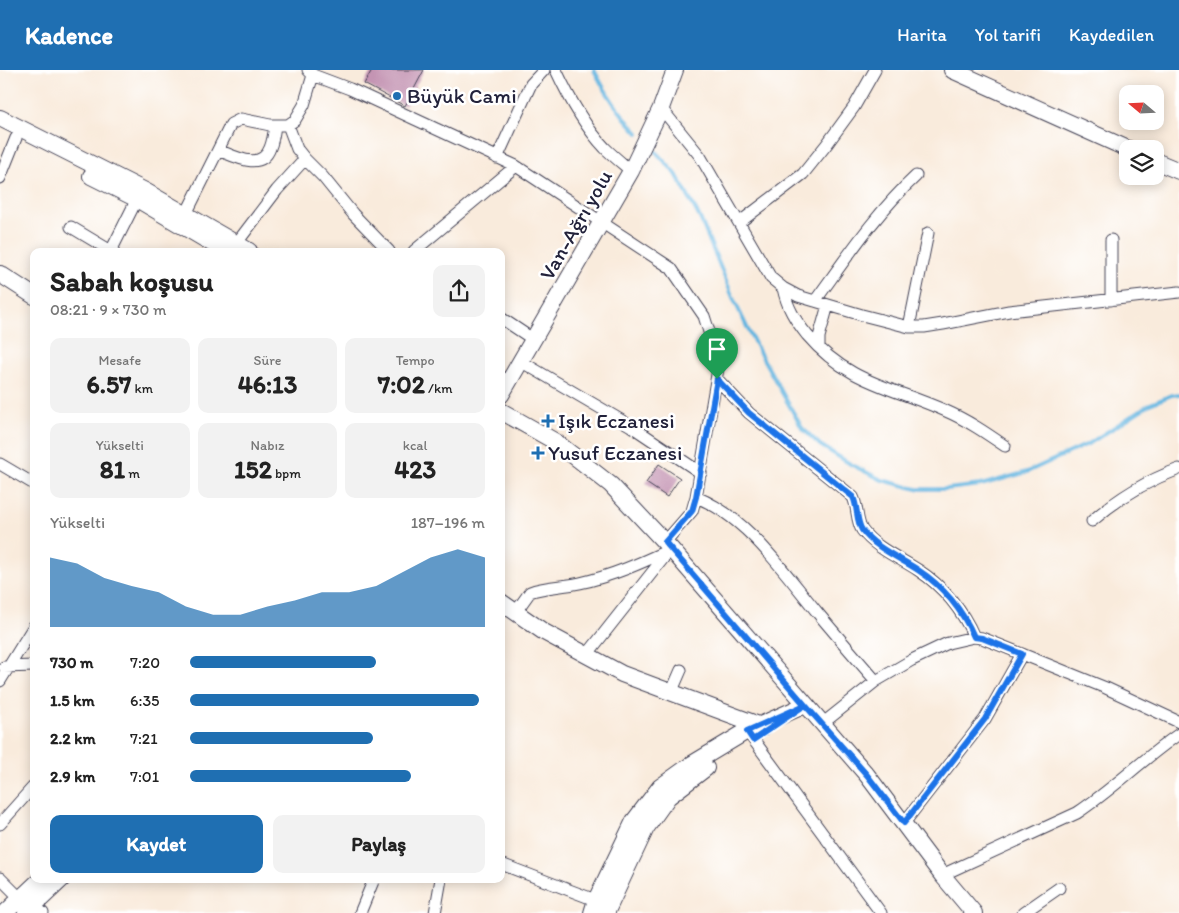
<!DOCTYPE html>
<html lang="tr">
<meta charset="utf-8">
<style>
body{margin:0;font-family:Itim,sans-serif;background:#f2f2f2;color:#222;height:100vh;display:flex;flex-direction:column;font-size:19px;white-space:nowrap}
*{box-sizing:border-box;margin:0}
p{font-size:16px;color:#767676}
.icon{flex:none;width:28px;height:28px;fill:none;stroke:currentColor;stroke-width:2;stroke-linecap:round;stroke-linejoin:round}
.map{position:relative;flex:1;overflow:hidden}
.details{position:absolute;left:30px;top:178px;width:475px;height:635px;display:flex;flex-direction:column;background:#fff;border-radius:10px;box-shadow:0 2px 12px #0003}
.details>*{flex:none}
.needle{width:32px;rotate:289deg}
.buttons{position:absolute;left:1119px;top:15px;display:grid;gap:10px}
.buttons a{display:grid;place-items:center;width:45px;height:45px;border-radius:10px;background:#fff;box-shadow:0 2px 12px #0003;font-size:25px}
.pin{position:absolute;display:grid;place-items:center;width:42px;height:42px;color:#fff;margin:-51px -21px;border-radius:50% 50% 50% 0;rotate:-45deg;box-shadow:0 0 5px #0007}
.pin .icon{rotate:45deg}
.round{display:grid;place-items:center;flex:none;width:52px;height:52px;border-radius:10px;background:#f2f2f2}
.head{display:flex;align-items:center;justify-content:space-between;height:85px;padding:0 20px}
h1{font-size:28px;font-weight:700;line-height:38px}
.figures{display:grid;grid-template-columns:repeat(3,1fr);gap:8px;height:85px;padding:5px 20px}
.figures div{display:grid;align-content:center;border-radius:10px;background:#f2f2f2;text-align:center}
.figures b{font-size:25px;font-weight:700}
.figures small{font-size:14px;font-weight:400}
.figures p{font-size:14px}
.chart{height:140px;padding:10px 20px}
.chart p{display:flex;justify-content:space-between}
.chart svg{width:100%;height:90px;margin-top:5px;fill:#1f6fb2;opacity:.7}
.primary-button{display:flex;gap:10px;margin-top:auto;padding:10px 20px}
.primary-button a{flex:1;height:58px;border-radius:10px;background:#1f6fb2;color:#fff;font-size:20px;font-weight:700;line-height:58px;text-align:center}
.primary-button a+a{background:#f2f2f2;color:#222}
ul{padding:0 20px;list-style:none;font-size:16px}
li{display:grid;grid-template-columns:80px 60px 1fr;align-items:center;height:38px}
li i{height:12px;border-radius:6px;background:#1f6fb2}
header{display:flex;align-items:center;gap:30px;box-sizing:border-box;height:70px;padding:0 25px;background:#1f6fb2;color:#fff}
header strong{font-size:24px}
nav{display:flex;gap:28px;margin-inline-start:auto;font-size:18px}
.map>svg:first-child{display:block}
</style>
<header>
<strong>Kadence</strong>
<nav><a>Harita</a><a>Yol tarifi</a><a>Kaydedilen</a></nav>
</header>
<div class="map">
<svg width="1179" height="843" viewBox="0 0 1179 843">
<rect width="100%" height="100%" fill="#fff"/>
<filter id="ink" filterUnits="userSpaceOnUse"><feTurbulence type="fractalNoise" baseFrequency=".02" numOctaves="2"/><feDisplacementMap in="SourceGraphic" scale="10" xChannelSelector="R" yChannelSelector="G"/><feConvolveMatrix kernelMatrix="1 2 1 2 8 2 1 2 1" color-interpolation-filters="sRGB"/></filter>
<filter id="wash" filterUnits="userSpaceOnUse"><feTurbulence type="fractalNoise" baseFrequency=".0096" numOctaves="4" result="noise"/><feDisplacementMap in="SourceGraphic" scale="20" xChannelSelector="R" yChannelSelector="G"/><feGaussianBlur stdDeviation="1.12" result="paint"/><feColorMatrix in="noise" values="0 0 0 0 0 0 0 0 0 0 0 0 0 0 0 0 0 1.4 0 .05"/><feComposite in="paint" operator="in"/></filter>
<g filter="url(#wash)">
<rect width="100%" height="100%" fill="#f9ebdc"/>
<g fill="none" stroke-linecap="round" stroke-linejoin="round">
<path stroke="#66b6e0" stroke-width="4" d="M 594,0 C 606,24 619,43 638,63
M 655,81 L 676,104 L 700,148 L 734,230 L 757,278 L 802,358 L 820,375 L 852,395 L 882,410 L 917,419 L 947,419 L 981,415 L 1027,402 L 1090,373 L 1150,334 L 1172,325 L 1179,324"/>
</g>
<g id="blocks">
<path fill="#c494b3" d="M 372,0 L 424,0 L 405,36 L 364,14 Z
M 659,394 L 680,408 L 667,427 L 646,413 Z"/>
</g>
</g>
<g filter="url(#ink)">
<use href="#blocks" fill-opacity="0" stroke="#424053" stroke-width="1"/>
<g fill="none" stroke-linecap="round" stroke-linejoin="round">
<defs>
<path id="street" d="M 308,0 L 313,5 L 350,19 L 516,96 L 671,198 L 704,246 L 719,293 L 696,427 L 692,441 L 665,472
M 556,0 C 569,28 584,56 605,78 C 613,86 623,94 631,101
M 661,38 L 700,86 L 771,208 L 783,218 L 798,226 L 862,245 L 909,257 L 924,257 L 943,254 L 1009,241 L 1179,222
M 288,55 L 297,79 L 305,89 L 323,107 L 353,144 L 389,181
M 218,80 C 234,86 261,102 270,78 C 273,71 274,63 275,55
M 497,88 L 531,14 L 544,0
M 0,108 L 16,68
M 186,144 L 231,54 L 241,49 L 270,55 L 288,55 L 295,50 L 304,35 L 313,5
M 740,152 L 803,104 L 827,74 L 854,37 L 875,0
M 71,157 L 111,181
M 236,174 L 277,120 L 305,89
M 111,181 L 137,129
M 414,181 L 516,96
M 783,218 C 787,237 795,250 807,265 C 848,313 892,317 946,341 C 967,350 986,363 1005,376
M 1111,230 L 1111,170
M 815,231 C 847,187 876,143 916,106
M 501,248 L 534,270
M 909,257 L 928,163
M 819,277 L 819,267 L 828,235
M 522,292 L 631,356 L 701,403
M 717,309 L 749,343 L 853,427 C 858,437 856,450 862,460 C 875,478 900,488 918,500 C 943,516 963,541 974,567
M 0,394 L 34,414
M 696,427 C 747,447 783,501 817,542 C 836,565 856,588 876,611
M 1092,451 C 1118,428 1146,411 1179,399
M 515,543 L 530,522 C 545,516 563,517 580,513 C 612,506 641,493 671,479
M 586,586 L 669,481
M 4,597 L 34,596
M 0,611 L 34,556
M 671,623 L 681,600
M 822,654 L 876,611 L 912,590 L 948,573 L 974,567 L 982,568 L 1022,584 L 1106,618 L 1179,652
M 747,661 L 881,843
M 904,753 L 985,649 L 1022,584
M 0,754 L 34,716
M 501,794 L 603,833
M 942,805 L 1077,743 C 1113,719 1144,688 1179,664
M 0,808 L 20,828 L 34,835 L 43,843
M 360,843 L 374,809
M 435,843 L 441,809
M 1023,843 L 1059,818"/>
<path id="secondary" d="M 952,0 L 1128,79
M 0,48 L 145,121 L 249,181
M 1155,91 L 1179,101
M 91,106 L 137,129 L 225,181
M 0,204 L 34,226
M 501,325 L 631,101 L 661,38 L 675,0
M 501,341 L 556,372 L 611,415 L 671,479 L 867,705 L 942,805 L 974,843
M 501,532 L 544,562 L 622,604 L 764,657
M 5,843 L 41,809
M 26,843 L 62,809
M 592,843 L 596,830 L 634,751 L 660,717 L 692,694 L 747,661 L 805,635
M 606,843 L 646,758 L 668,727 L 706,698"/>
</defs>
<use href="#street" stroke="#424053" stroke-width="13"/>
<use href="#secondary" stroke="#424053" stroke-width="18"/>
<use href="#street" stroke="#fff" stroke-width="11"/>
<use href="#secondary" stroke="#fff" stroke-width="16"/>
</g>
</g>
<g fill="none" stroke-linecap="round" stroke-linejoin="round" filter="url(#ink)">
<defs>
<path id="route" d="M 717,309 L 696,427 L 692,441 L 665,472 L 805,635 L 747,661 L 753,670 L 805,635 L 867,705 L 904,753 L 985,649 L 1022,584 L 982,568 L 974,567 C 963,541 943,516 918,500 C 900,488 875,478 862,460 C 856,451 858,437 853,427 L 749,343 L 717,309"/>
</defs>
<use href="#route" stroke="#fff" stroke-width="10"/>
<use href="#route" stroke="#1a73e8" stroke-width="6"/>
</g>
<g fill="#1f6fb2" stroke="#fff" stroke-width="2">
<circle cx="397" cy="26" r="5"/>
<path d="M545.5 343.5h5v5h5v5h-5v5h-5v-5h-5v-5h5z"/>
<path d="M535.5 375.5h5v5h5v5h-5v5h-5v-5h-5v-5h5z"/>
</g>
<g text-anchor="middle" stroke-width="5" stroke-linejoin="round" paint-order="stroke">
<g font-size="21" fill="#22223b" stroke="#fff" text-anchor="start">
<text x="407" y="33">Büyük Cami</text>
<text x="558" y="358">Işık Eczanesi</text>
<text x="548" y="390">Yusuf Eczanesi</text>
</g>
<g font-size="21" fill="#22223b" stroke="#fff">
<text transform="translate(576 155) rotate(-60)" y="7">Van-Ağrı yolu</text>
</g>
</g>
</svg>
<div class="buttons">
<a><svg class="needle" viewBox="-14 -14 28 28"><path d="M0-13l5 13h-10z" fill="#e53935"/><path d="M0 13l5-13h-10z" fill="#767676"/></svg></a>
<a><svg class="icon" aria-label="layers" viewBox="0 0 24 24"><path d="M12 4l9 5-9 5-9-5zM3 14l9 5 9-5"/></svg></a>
</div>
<div class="pin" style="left:717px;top:309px;background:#1e9e55"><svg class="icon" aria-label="arrive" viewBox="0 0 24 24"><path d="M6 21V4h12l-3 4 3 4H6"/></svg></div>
<section class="details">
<div class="head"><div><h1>Sabah koşusu</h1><p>08:21 · 9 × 730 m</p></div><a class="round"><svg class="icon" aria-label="share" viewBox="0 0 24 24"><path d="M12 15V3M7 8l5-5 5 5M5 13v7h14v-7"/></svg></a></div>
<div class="figures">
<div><p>Mesafe</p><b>6.57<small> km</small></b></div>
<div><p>Süre</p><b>46:13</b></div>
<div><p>Tempo</p><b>7:02<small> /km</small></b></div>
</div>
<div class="figures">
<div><p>Yükselti</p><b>81<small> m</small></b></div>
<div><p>Nabız</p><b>152<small> bpm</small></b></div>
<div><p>kcal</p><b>423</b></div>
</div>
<div class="chart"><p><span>Yükselti</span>187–196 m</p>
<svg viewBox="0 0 160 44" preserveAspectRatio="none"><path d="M0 44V10L10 13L20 20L30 24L40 27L50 34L60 38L70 38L80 34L90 31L100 27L110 27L120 24L130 17L140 10L150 6L160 10V44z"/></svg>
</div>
<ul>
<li><b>730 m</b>7:20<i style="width:63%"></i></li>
<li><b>1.5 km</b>6:35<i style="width:98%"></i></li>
<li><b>2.2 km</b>7:21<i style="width:62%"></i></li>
<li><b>2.9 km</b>7:01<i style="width:75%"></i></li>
</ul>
<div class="primary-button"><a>Kaydet</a><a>Paylaş</a></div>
</section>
</div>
